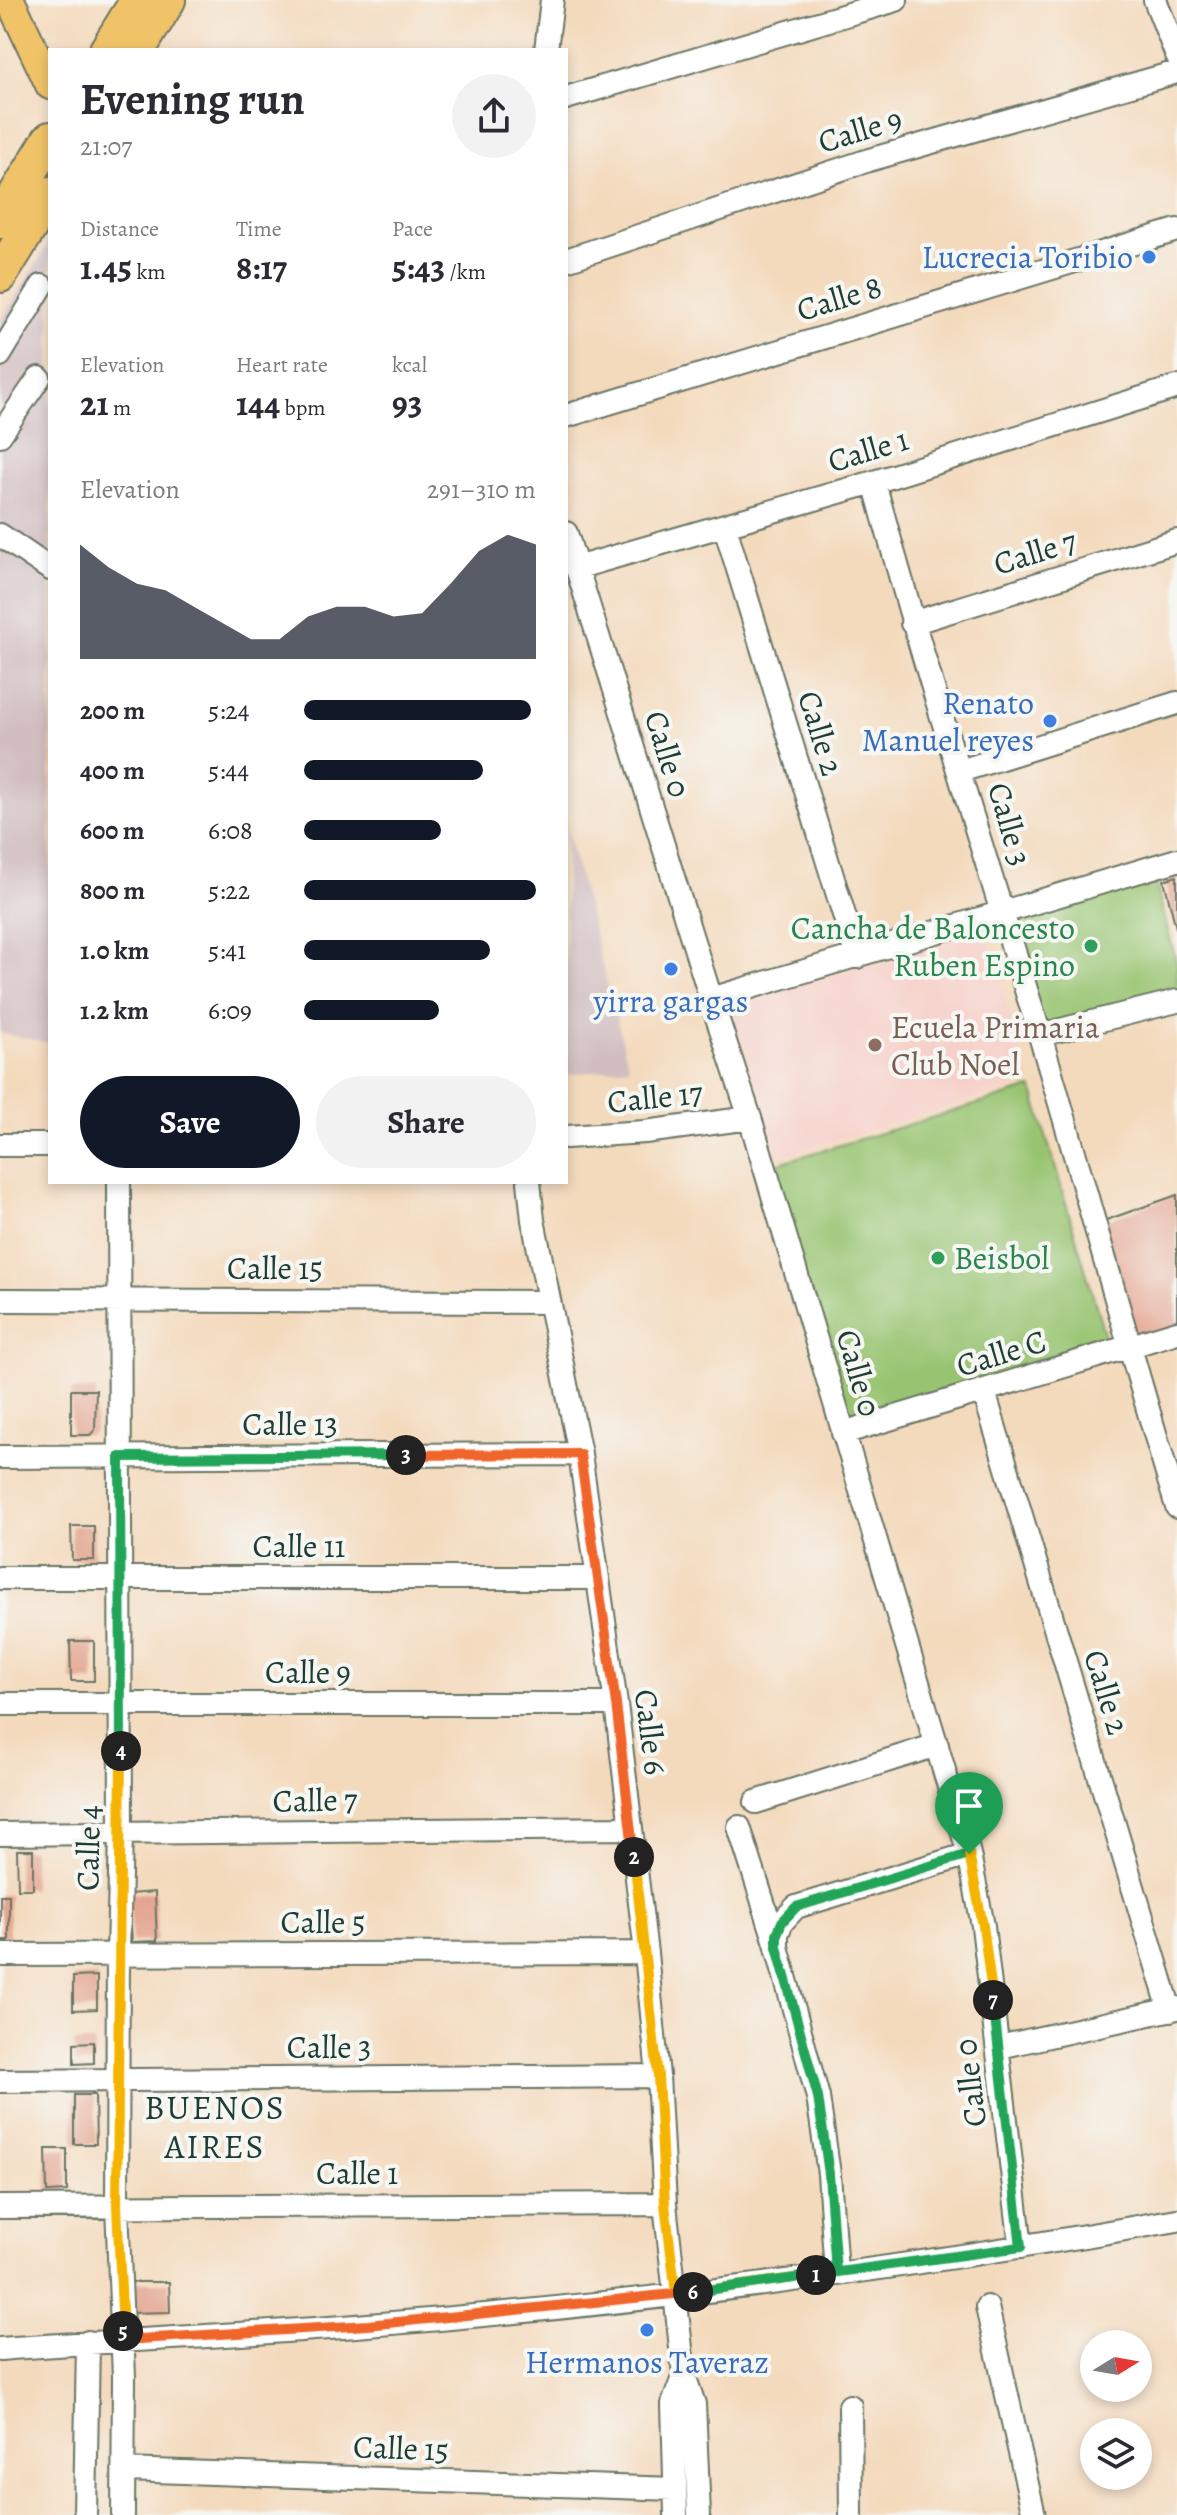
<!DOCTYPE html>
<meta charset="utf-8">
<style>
body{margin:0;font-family:Alegreya,serif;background:#f2f2f3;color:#2b2b33;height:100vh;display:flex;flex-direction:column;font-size:30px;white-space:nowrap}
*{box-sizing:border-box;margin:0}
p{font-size:26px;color:#7c7c81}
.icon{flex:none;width:44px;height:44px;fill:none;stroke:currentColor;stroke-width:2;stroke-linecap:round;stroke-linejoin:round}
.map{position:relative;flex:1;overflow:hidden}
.side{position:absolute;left:48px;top:48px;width:520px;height:1136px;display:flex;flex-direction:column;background:#fff;border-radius:0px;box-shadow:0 4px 12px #0003}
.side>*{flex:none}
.needle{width:52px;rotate:79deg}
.fabs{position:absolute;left:1080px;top:2330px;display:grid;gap:16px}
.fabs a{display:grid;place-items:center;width:72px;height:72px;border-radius:50%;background:#fff;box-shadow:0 4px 12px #0003;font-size:40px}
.pin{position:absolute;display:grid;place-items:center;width:68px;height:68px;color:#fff;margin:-82px -34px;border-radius:50% 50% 50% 0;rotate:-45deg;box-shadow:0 0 8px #0007}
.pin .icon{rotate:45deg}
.km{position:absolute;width:40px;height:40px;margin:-20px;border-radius:50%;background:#222;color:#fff;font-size:22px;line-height:40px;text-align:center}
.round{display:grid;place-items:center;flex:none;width:84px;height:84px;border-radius:42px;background:#f2f2f3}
.overview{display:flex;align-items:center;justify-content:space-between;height:136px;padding:0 32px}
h1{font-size:44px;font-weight:700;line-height:60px}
.metrics{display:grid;grid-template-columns:repeat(3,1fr);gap:12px;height:136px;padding:8px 32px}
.metrics div{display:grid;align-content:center}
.metrics b{font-size:34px;font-weight:700}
.metrics small{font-size:22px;font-weight:400}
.metrics p{font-size:22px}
.chart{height:224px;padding:16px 32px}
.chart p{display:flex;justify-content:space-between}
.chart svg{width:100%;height:144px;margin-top:8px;fill:#111827;opacity:.7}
.button{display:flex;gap:16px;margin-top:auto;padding:16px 32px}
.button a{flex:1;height:92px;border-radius:48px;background:#111827;color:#fff;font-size:32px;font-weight:700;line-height:92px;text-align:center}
.button a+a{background:#f2f2f3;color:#2b2b33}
ul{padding:0 32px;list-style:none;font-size:26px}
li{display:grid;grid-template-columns:128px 96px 1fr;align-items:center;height:60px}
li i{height:20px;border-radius:10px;background:#111827}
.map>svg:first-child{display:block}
</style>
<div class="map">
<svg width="1177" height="2515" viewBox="0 0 1177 2515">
<rect width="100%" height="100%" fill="#f6f6f2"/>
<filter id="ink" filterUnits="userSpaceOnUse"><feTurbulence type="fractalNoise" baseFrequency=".0125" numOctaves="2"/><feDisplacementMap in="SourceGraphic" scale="16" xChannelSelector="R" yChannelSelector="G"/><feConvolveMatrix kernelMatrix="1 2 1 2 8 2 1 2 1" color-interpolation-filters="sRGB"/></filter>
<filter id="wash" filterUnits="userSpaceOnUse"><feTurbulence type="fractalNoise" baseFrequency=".006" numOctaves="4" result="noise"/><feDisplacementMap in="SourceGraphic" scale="32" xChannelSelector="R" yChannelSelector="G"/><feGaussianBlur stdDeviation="1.8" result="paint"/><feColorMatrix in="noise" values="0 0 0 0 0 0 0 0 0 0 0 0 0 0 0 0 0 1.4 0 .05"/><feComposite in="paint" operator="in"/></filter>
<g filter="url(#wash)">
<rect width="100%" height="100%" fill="#f4dabd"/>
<path fill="#f7d0c9" d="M 986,931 L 1030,1083 L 767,1161 L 720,1006 Z"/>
<path fill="#d2bec1" d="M 50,242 L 50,1043 L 0,1033 L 0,321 Z
M 566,827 L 629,1067 L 566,1075 Z"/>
<path fill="#98c471" stroke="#5c8052" stroke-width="2" d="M 1155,881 L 1177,965 L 1177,998 L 1036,1034 L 1004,927 Z
M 1032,1088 L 1109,1350 L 847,1427 L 766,1167 Z"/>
<g id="blocks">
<path fill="#e4a48f" d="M 1177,876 L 1177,928 L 1176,928 L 1164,880 Z
M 1177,1195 L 1177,1326 L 1133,1341 L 1098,1223 Z
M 71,1390 L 96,1390 L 95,1430 L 90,1435 L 71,1435 Z
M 71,1526 L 94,1526 L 94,1560 L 72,1560 Z
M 70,1641 L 94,1641 L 94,1681 L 71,1681 Z
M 17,1850 L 33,1850 L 33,1889 L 18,1889 Z
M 155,1892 L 157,1941 L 132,1942 L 129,1894 Z
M 0,1895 L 9,1895 L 9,1940 L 0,1940 Z
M 97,1976 L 97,2009 L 73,2010 L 73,1977 Z
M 94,2042 L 94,2063 L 74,2064 L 74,2043 Z
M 74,2095 L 95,2095 L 96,2144 L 74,2144 Z
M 46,2149 L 67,2149 L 67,2191 L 47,2192 Z
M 128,2282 L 169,2282 L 170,2312 L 128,2313 Z"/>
</g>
</g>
<g filter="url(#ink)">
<use href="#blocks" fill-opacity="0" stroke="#6a7464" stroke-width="2"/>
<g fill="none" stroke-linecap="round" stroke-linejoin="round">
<defs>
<path id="minor" d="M 1155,0 L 1177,56
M 546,50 L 552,0
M 566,98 L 896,0
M 566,260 L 869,160 L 1177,72
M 0,355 L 42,286
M 566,416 L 1177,230
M 0,435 L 39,378
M 874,482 C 924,667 983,849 1039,1032 C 1086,1190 1129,1349 1177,1507
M 725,527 L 857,957
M 566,533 L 711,999 L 750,1118 L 969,1854 L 983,1926 L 1021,2247
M 0,535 L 50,569
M 576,568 L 874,482 L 1177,387
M 912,623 L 1177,541
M 960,771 L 1177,703
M 711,999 L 1177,860
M 1040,1035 L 1177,1001
M 566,1137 L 645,1132 L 750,1118
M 0,1145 L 50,1145
M 119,1182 L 121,1834 L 118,1954 L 117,2206 L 124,2377 L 123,2515
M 529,1182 L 533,1220 L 580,1454 L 616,1704 L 646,1953 L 658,2076 L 665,2204 L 684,2375 L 694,2404 L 699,2515
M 0,1300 L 549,1302
M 984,1392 L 1170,2010
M 843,1433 L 1177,1332
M 0,1457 L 580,1454
M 0,1578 L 598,1578
M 0,1704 L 616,1704
M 756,1802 L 937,1745
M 739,1827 L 777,1946
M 0,1834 L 631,1828
M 0,1955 L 646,1953
M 999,2047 L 1177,2008
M 0,2081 L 658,2076
M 0,2207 L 665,2204
M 836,2272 L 829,2174 L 818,2097 L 777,1947 L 777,1934 L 782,1922 L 796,1907 L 969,1854
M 987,2307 L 1034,2515
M 0,2349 C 123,2340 246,2335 368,2325 C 639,2304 910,2268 1177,2220
M 850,2406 L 851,2515
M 124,2470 L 675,2489
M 85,2515 L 88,2342
M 676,2515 L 673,2404 L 684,2375"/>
<path id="major" d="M 10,0 L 50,85"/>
<path id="highway" d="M 107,50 L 138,0
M 138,50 L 168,0
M 0,221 L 50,139
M 0,275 L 50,194"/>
</defs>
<use href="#minor" stroke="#6a7464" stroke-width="26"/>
<use href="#major" stroke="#6a7464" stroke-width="32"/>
<use href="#highway" stroke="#6a7464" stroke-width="38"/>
<use href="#minor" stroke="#fff" stroke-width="22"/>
<use href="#major" stroke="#f1c369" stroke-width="28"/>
<use href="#highway" stroke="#f1c369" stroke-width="34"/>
</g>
</g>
<g fill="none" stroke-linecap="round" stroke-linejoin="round" filter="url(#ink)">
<defs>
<path id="split-1" d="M 816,2275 L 836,2272 L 829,2174 L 818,2097 L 777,1947 L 777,1934 L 782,1922 L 796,1907 L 969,1854"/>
<path id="split-2" d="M 634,1857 L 658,2076 L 665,2204 L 676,2294 L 816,2275"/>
<path id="split-3" d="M 406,1455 L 580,1454 L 616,1704 L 634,1857"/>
<path id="split-4" d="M 121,1751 L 120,1457 L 406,1455"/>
<path id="split-5" d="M 121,1751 L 117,2206 L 123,2331"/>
<path id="split-6" d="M 123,2331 L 123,2340 L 368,2325 L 693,2292"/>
<path id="split-7" d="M 693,2292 L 1021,2247 L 993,2000"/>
<path id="split-8" d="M 969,1854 L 983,1926 L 993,2000"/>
</defs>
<use href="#split-1" stroke="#fff" stroke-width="16"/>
<use href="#split-2" stroke="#fff" stroke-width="16"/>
<use href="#split-3" stroke="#fff" stroke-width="16"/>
<use href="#split-4" stroke="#fff" stroke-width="16"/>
<use href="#split-5" stroke="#fff" stroke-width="16"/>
<use href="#split-6" stroke="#fff" stroke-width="16"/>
<use href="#split-7" stroke="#fff" stroke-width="16"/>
<use href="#split-8" stroke="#fff" stroke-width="16"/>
<use href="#split-1" stroke="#22a559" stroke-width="10"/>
<use href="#split-2" stroke="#f5b400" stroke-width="10"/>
<use href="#split-3" stroke="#f0652b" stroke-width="10"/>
<use href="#split-4" stroke="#22a559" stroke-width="10"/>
<use href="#split-5" stroke="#f5b400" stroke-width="10"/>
<use href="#split-6" stroke="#f0652b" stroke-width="10"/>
<use href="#split-7" stroke="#22a559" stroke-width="10"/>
<use href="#split-8" stroke="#f5b400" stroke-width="10"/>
</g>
<g fill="#3f7fe0" stroke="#f6f6f2" stroke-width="3">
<circle cx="1149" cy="257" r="8"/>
<circle cx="1050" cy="721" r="8"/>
<circle cx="671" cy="969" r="8"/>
<circle cx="647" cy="2330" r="8"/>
</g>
<g fill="#2e9e5b" stroke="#f6f6f2" stroke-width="3">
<circle cx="1091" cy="946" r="8"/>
<circle cx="938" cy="1258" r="8"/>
</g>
<circle fill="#8d6e63" stroke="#f6f6f2" stroke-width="3" cx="875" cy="1045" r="8"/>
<g text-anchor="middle" stroke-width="8" stroke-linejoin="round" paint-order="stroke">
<g font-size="32" fill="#1f3d34" stroke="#f6f6f2">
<text transform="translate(860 130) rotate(-17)" y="11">Calle 9</text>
<text transform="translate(839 298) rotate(-17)" y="11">Calle 8</text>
<text transform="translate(868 450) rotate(-17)" y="11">Calle 1</text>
<text transform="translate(1035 552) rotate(-17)" y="11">Calle 7</text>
<text transform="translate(821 733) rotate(73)" y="11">Calle 2</text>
<text transform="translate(668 754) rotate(73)" y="11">Calle 0</text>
<text transform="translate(1010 824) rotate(74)" y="11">Calle 3</text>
<text transform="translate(655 1097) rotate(-6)" y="11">Calle 17</text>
<text x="275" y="1279">Calle 15</text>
<text transform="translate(1001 1353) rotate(-17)" y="11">Calle C</text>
<text transform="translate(859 1373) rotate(74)" y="11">Calle 0</text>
<text x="290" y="1435">Calle 13</text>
<text x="299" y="1557">Calle 11</text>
<text x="308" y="1683">Calle 9</text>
<text transform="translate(1107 1692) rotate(73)" y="11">Calle 2</text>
<text transform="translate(651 1732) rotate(83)" y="11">Calle 6</text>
<text transform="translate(315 1800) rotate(-1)" y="11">Calle 7</text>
<text transform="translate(88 1848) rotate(-89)" y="11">Calle 4</text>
<text x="323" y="1933">Calle 5</text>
<text x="329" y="2058">Calle 3</text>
<text transform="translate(970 2083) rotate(-97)" y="11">Calle 0</text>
<text x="357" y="2184">Calle 1</text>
<text transform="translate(401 2448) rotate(2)" y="11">Calle 15</text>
</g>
<g font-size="32" fill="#366cbe" stroke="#f6f6f2" text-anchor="end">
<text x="1133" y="268">Lucrecia Toribio</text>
<text x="1034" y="714">Renato<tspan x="1034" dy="37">Manuel reyes</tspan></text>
<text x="671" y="1012" text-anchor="middle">yirra gargas</text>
<text x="647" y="2373" text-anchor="middle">Hermanos Taveraz</text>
</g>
<g font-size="32" fill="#27864d" stroke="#f6f6f2" text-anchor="end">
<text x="1075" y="939">Cancha de Baloncesto<tspan x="1075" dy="37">Ruben Espino</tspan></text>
<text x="954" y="1269" text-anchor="start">Beisbol</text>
</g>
<g font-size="32" fill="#785e54" stroke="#f6f6f2" text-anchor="start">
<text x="891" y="1038">Ecuela Primaria<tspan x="891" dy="37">Club Noel</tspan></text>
</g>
<g font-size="34" letter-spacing="2" fill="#1f3d34" stroke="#f6f6f2">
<text x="215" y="2119">BUENOS<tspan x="215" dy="39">AIRES</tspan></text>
</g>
</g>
</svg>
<div class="fabs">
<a><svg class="needle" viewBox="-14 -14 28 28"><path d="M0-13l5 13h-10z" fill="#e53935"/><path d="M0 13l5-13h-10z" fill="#7c7c81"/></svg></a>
<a><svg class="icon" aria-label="layers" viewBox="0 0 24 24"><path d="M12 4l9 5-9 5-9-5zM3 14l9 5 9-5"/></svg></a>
</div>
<div class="pin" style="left:969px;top:1854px;background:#1e9e55"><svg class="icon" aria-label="arrive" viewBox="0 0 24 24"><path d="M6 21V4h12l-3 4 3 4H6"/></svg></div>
<b class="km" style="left:816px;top:2275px">1</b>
<b class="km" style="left:634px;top:1857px">2</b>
<b class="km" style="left:406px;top:1455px">3</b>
<b class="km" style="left:121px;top:1751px">4</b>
<b class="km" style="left:123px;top:2331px">5</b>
<b class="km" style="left:693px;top:2292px">6</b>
<b class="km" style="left:993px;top:2000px">7</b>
<section class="side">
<div class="overview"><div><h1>Evening run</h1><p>21:07</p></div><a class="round"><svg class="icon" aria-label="share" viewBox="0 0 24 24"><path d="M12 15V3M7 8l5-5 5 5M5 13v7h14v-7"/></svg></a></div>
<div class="metrics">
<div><p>Distance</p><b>1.45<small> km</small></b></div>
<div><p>Time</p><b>8:17</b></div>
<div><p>Pace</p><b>5:43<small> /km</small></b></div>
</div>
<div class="metrics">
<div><p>Elevation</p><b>21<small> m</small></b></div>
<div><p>Heart rate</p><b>144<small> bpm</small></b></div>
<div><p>kcal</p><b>93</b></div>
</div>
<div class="chart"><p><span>Elevation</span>291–310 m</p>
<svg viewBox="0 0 160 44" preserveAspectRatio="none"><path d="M0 44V9L10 16L20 21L30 23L40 28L50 33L60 38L70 38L80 31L90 28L100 28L110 31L120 30L130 21L140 11L150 6L160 9V44z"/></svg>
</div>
<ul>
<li><b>200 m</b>5:24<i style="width:98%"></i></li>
<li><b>400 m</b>5:44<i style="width:77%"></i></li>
<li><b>600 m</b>6:08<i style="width:59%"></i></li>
<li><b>800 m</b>5:22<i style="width:100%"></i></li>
<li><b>1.0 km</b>5:41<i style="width:80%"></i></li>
<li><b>1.2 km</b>6:09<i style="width:58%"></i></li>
</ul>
<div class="button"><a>Save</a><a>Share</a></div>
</section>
</div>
